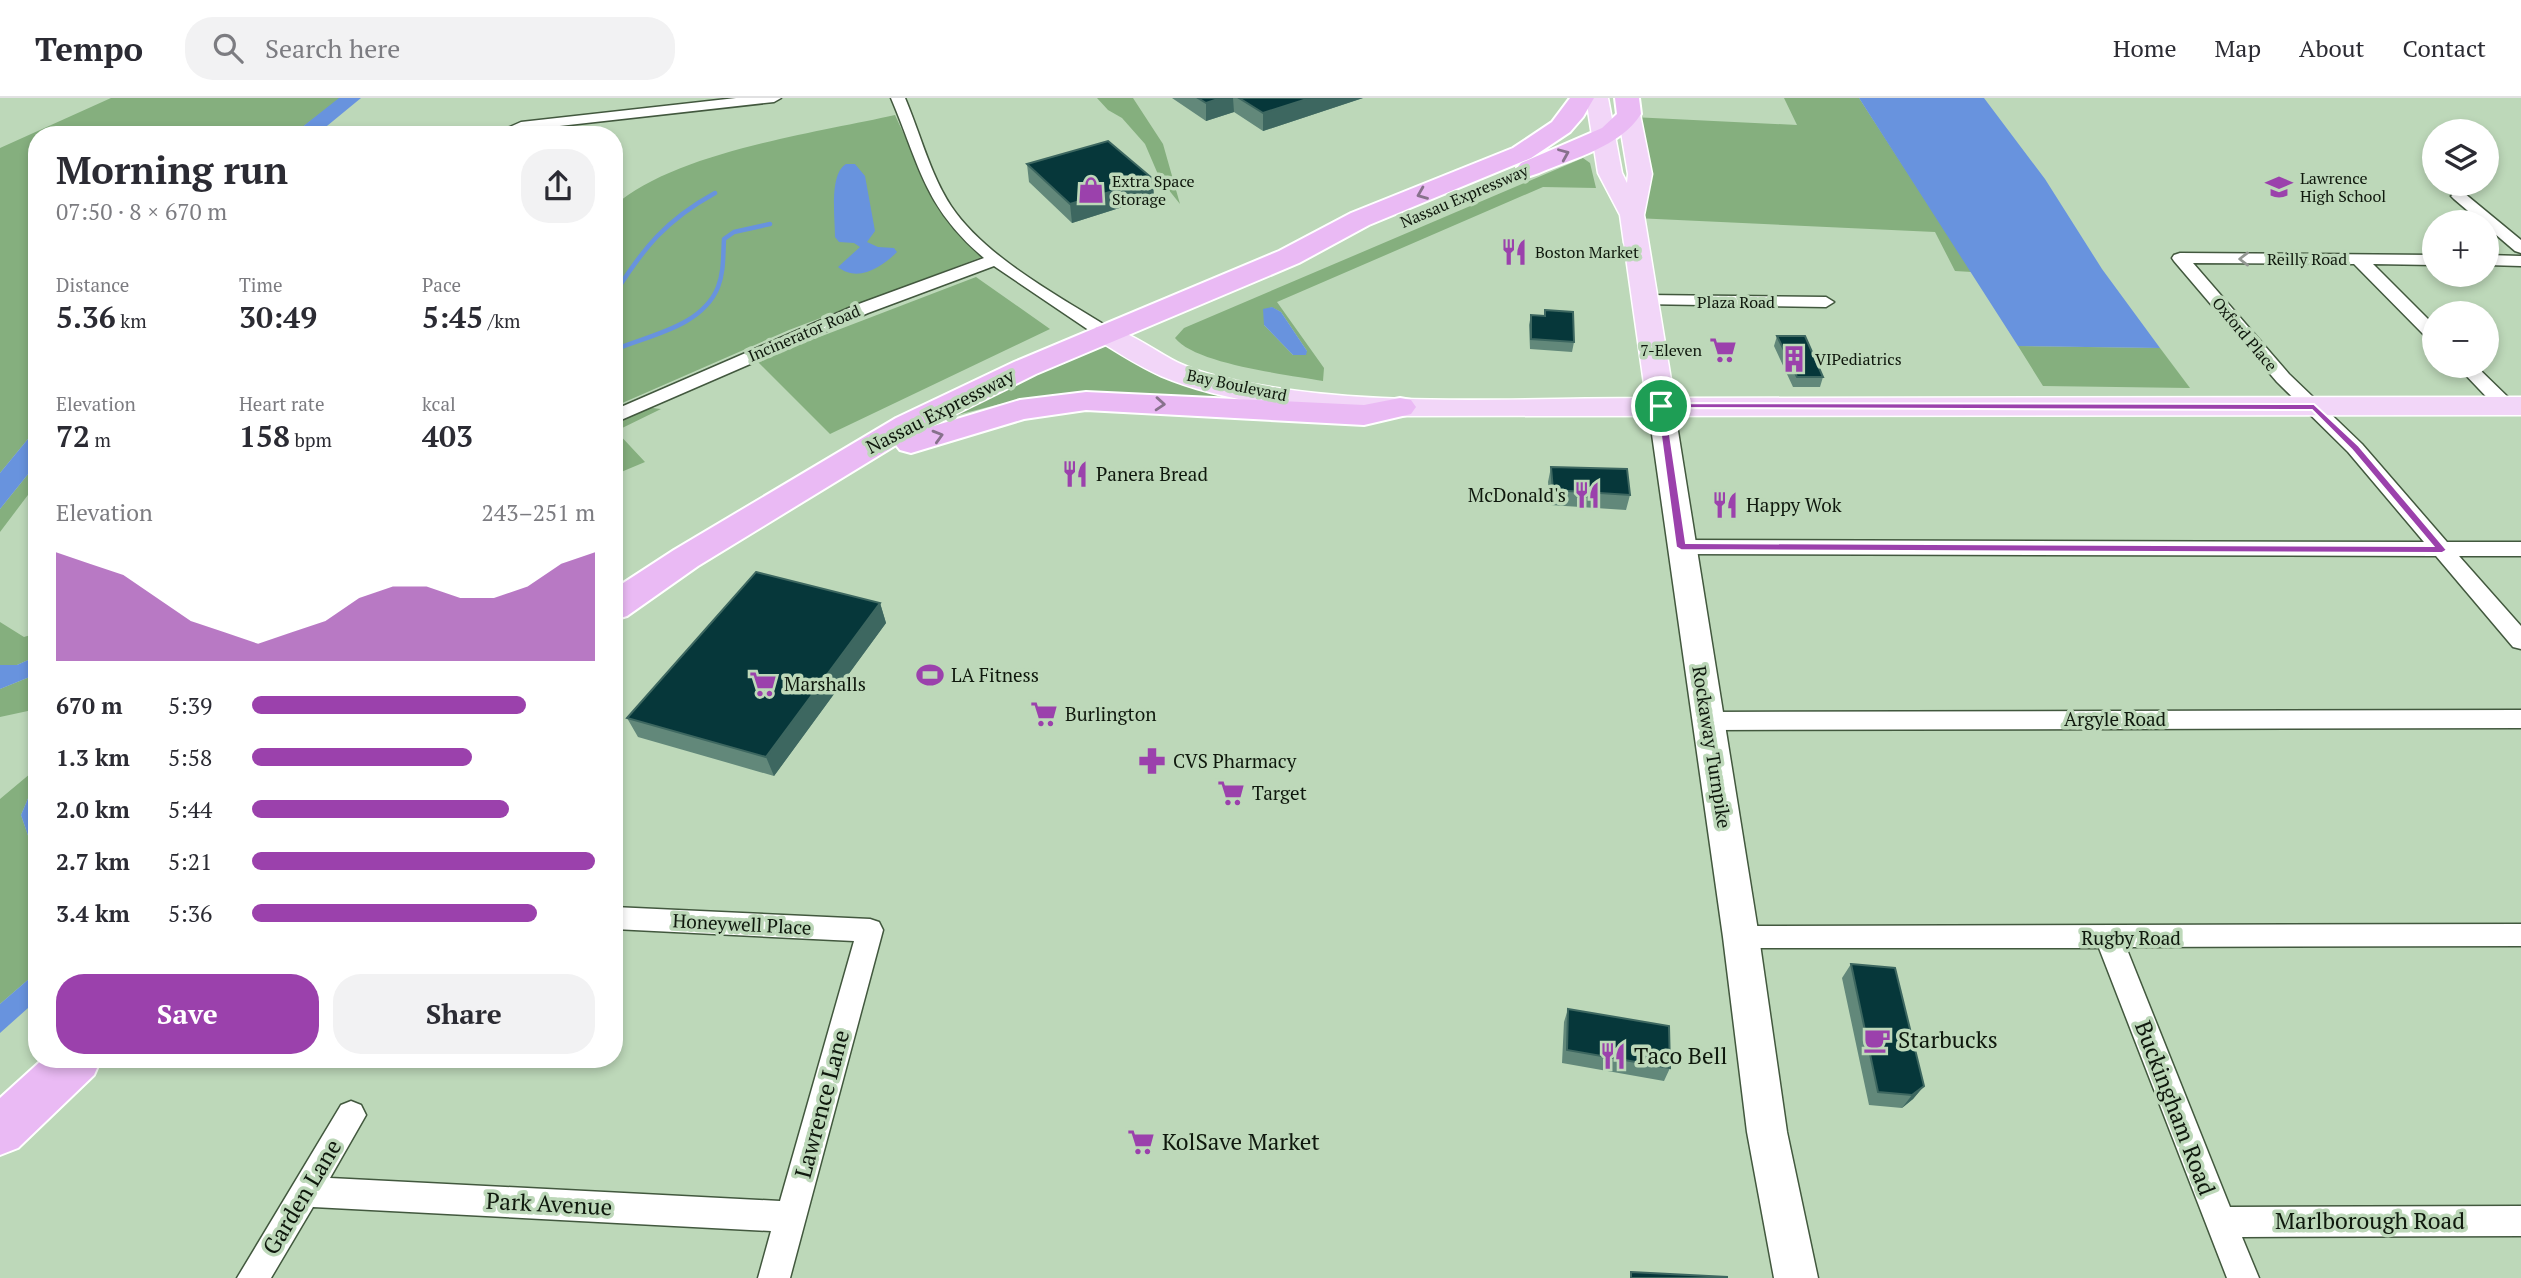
<!DOCTYPE html>
<meta charset="utf-8">
<style>
body{margin:0;font-family:"PT Serif",serif;background:#f2f2f3;color:#2b2b33;height:100vh;display:flex;flex-direction:column;font-size:26px;white-space:nowrap}
*{box-sizing:border-box;margin:0}
p{font-size:23px;color:#7c7c81}
.icon{flex:none;width:38px;height:38px;fill:none;stroke:currentColor;stroke-width:2;stroke-linecap:round;stroke-linejoin:round}
.map{position:relative;flex:1;overflow:hidden}
.panel{position:absolute;left:28px;top:28px;width:595px;height:942px;display:flex;flex-direction:column;background:#fff;border-radius:28px;box-shadow:0 4px 10px #0003}
.panel>*{flex:none}
.buttons{position:absolute;left:2422px;top:21px;display:grid;gap:14px}
.buttons a{display:grid;place-items:center;width:77px;height:77px;border-radius:50%;background:#fff;box-shadow:0 4px 10px #0003;font-size:35px}
.pin{position:absolute;display:grid;place-items:center;width:60px;height:60px;color:#fff;margin:-30px;border:4px solid #fff;border-radius:50%;box-shadow:0 2px 7px #0007}
.round{display:grid;place-items:center;flex:none;width:74px;height:74px;border-radius:28px;background:#f2f2f3}
.overview{display:flex;align-items:center;justify-content:space-between;height:119px;padding:0 28px}
h1{font-size:38px;font-weight:600;line-height:52px}
.metrics{display:grid;grid-template-columns:repeat(3,1fr);gap:10px;height:119px;padding:7px 28px}
.metrics div{display:grid;align-content:center}
.metrics b{font-size:30px;font-weight:600}
.metrics small{font-size:19px;font-weight:400}
.metrics p{font-size:19px}
.chart{height:196px;padding:14px 28px}
.chart p{display:flex;justify-content:space-between}
.chart svg{width:100%;height:126px;margin-top:7px;fill:#9b41ac;opacity:.7}
.action{display:flex;gap:14px;margin-top:auto;padding:14px 28px}
.action a{flex:1;height:80px;border-radius:28px;background:#9b41ac;color:#fff;font-size:28px;font-weight:600;line-height:80px;text-align:center}
.action a+a{background:#f2f2f3;color:#2b2b33}
ul{padding:0 28px;list-style:none;font-size:23px}
li{display:grid;grid-template-columns:112px 84px 1fr;align-items:center;height:52px}
li i{height:18px;border-radius:9px;background:#9b41ac}
header{display:flex;align-items:center;gap:42px;box-sizing:border-box;height:98px;padding:0 35px;background:#fff;border-bottom:2px solid #e1e1e2}
header strong{font-size:33px}
nav{display:flex;gap:38px;margin-inline-start:auto;font-size:24px}
.search{width:490px;height:63px;background:#f2f2f3;display:flex;align-items:center;gap:18px;box-sizing:border-box;padding:0 24px;border-radius:28px;color:#7c7c81;font-size:26px}
.map>svg:first-child{display:block}
</style>
<header>
<strong>Tempo</strong>
<div class="search"><svg class="icon" aria-label="search" viewBox="0 0 24 24"><circle cx="10" cy="10" r="6"/><path d="M15 15l6 6"/></svg>Search here</div>
<nav><a>Home</a><a>Map</a><a>About</a><a>Contact</a></nav>
</header>
<div class="map">
<svg width="2521" height="1180" viewBox="0 0 2521 1180">
<rect width="100%" height="100%" fill="#bdd8b9"/>
<path fill="#85af7e" fill-rule="evenodd" d="M 111,0 L 341,0 L 292,37 L 37,37 L 37,330 L 0,375 L 0,50 Z
M 1097,0 L 1133,0 L 1163,46 L 1180,106 L 1160,81 L 1145,46 L 1122,20 L 1108,12 Z
M 1784,0 L 1859,0 L 1972,174 L 1955,173 L 1935,134 L 1635,120 L 1632,19 L 1797,27 Z
M 895,17 L 924,80 L 954,130 L 987,157 L 789,232 L 620,306 L 661,311 L 616,333 L 645,364 L 614,377 L 614,108 C 675,54 815,35 895,17 Z
M 1583,60 L 1590,65 L 1596,90 L 1543,89 L 1277,204 L 1324,270 L 1323,283 C 1289,277 1195,266 1175,240 L 1184,230 ZM 1271,209 L 1281,214 L 1307,253 L 1293,257 L 1264,227 Z
M 976,179 L 1050,231 L 830,336 L 757,263 Z
M 1093,241 L 1163,277 L 1288,312 L 1047,300 L 1000,306 L 914,328 Z
M 2018,248 L 2160,250 L 2190,290 L 2043,288 Z
M 37,365 L 37,385 L 0,434 L 0,411 Z
M 0,524 L 24,539 L 37,535 L 37,558 L 17,567 L 0,567 Z
M 37,576 L 37,611 L 0,619 L 0,591 Z
M 37,670 L 37,679 L 21,717 L 37,764 L 37,874 L 0,906 L 0,701 Z"/>
<path fill="#6893de" d="M 339,0 L 361,0 L 316,37 L 292,37 Z
M 1859,0 L 1984,0 L 2045,81 L 2102,171 L 2160,250 L 2018,248 Z
M 846,66 L 855,66 L 865,78 L 875,133 L 867,144 L 878,149 L 894,150 L 897,154 C 882,169 858,185 838,169 L 860,149 L 854,145 L 839,144 L 835,139 C 835,119 829,76 846,66 Z
M 1272,209 L 1281,214 L 1307,253 L 1306,257 L 1293,257 L 1264,227 L 1263,211 Z
M 37,330 L 37,365 L 0,411 L 0,375 Z
M 37,558 L 37,576 L 0,591 L 0,567 L 17,567 Z
M 37,679 L 37,764 L 21,717 Z
M 37,874 L 37,902 L 0,935 L 0,906 Z"/>
<g fill="none" stroke-linecap="round" stroke-linejoin="round">
<path stroke="#6893de" stroke-width="4.5" d="M 614,197 C 643,150 666,122 715,95
M 614,252 C 649,237 702,229 718,189 C 724,174 723,157 724,141 L 734,134 L 770,126"/>
<defs>
<path id="street" d="M 736,0 L 781,0 L 774,4 L 524,32 L 512,37 L 492,37 L 521,24 Z
M 891,0 L 905,0 C 920,35 930,76 951,108 C 986,160 1059,198 1111,231 L 1114,235 L 1111,239 L 1099,239 L 994,168 L 868,215 L 614,325 L 614,312 L 856,207 L 984,160 C 924,109 920,68 891,0 Z
M 2459,93 L 2464,95 L 2521,142 L 2521,155 L 2515,153 L 2487,129 L 2487,124 L 2481,124 L 2454,101 L 2451,98 Z
M 2180,155 L 2434,157 L 2434,167 L 2373,166 L 2434,227 L 2434,242 L 2428,241 L 2354,166 L 2193,165 L 2289,276 L 2362,346 L 2447,444 L 2521,444 L 2521,458 L 2459,458 L 2521,528 L 2521,551 L 2513,549 L 2436,458 L 1681,456 L 1674,454 L 1671,449 L 1674,444 L 1681,442 L 2424,444 L 2348,354 L 2277,284 L 2174,163 L 2172,160 L 2174,157 Z
M 2487,157 L 2521,158 L 2521,168 L 2487,167 Z
M 1646,197 L 1826,199 L 1834,204 L 1826,209 L 1640,206 L 1638,202 L 1640,198 Z
M 2457,268 L 2476,268 L 2513,304 L 2515,308 L 2513,312 L 2499,312 Z
M 2521,612 L 2521,630 L 1708,632 L 1700,629 L 1696,623 L 1700,617 L 1708,614 Z
M 614,809 L 870,821 L 879,824 L 883,832 L 790,1180 L 758,1180 L 771,1133 L 313,1109 L 271,1180 L 237,1180 L 341,1007 L 351,1003 L 361,1007 L 366,1017 L 330,1080 L 780,1103 L 854,843 L 614,831 Z
M 2521,826 L 2521,848 L 2126,849 L 2230,1109 L 2521,1108 L 2521,1138 L 2242,1139 L 2259,1180 L 2227,1180 L 2099,850 L 1741,850 L 1732,847 L 1728,839 L 1732,831 L 1741,828 Z"/>
<path id="secondary" d="M 1661,300 L 1670,303 L 1674,308 L 1759,839 L 1787,1034 L 1818,1180 L 1774,1180 L 1747,1034 L 1723,839 L 1648,308 L 1652,303 Z"/>
<path id="primary" d="M 1586,0 L 1608,0 L 1622,75 L 1627,85 L 1628,76 L 1618,16 L 1621,11 L 1637,11 L 1640,16 L 1652,76 L 1644,117 L 1674,300 L 2521,299 L 2521,317 L 1383,318 C 1310,312 1230,307 1161,278 C 1138,268 1117,254 1096,241 L 1092,235 L 1096,229 C 1119,224 1158,256 1181,266 C 1201,275 1222,280 1242,284 C 1374,310 1512,300 1646,300 L 1620,117 L 1598,75 Z"/>
<path id="highway" d="M 1570,0 L 1594,0 L 1583,19 L 1570,34 L 1531,60 L 1369,127 L 1299,165 L 1036,276 L 927,330 L 1020,302 L 1086,294 L 1364,307 L 1400,300 L 1411,302 L 1416,309 L 1411,316 L 1364,327 L 1086,312 L 1024,321 L 911,355 L 900,352 L 896,347 L 698,468 L 627,518 L 614,522 L 614,491 L 674,452 L 896,320 L 1014,264 L 1279,153 L 1351,115 L 1513,50 L 1552,24 Z
M 1615,0 L 1639,0 L 1641,16 C 1620,49 1574,60 1539,75 L 1530,78 L 1521,75 L 1517,70 L 1521,65 L 1602,30 L 1617,16 Z
M 43,961 L 101,961 L 94,977 L 18,1050 L 0,1057 L 0,1000 Z"/>
</defs>
<use href="#street" stroke="#42583e" stroke-width="3"/>
<use href="#secondary" stroke="#42583e" stroke-width="3"/>
<use href="#primary" stroke="#fff" stroke-width="3"/>
<use href="#highway" stroke="#fff" stroke-width="4"/>
<use href="#street" fill="#fff" fill-rule="evenodd"/>
<use href="#secondary" fill="#fff" fill-rule="evenodd"/>
<use href="#primary" fill="#f2d6f8" fill-rule="evenodd"/>
<use href="#highway" fill="#eabaf4" fill-rule="evenodd"/>
</g>
<path fill="#62887a" d="M 1172,0 L 1363,0 L 1263,33 L 1234,14 L 1206,23 Z
M 1027,66 L 1154,99 L 1072,125 L 1029,84 Z
M 1545,212 L 1574,244 L 1572,254 L 1530,251 L 1529,227 L 1531,217 L 1544,218 Z
M 1777,238 L 1823,279 L 1820,289 L 1793,289 L 1774,248 Z
M 1551,369 L 1630,397 L 1626,412 L 1550,407 L 1548,384 Z
M 880,505 L 886,525 L 774,678 L 638,639 L 627,620 Z
M 1851,866 L 1924,988 L 1913,1001 L 1902,1010 L 1869,1007 L 1842,880 Z
M 1568,911 L 1670,970 L 1664,983 L 1562,965 L 1564,924 Z"/>
<path fill="#3d6760" d="M 1221,0 L 1233,0 L 1234,14 L 1206,23 L 1206,5 Z
M 1310,0 L 1363,0 L 1263,33 L 1263,15 Z
M 1153,81 L 1154,99 L 1072,125 L 1070,106 Z
M 880,505 L 886,525 L 774,678 L 766,659 Z
M 1924,988 L 1913,1001 L 1902,1010 L 1912,997 Z"/>
<path fill="#06373a" stroke="#3d6760" stroke-width="2" d="M 1198,0 L 1221,0 L 1206,5 Z
M 1239,0 L 1310,0 L 1263,15 Z
M 1108,43 L 1153,81 L 1070,106 L 1027,66 Z
M 1545,212 L 1573,214 L 1574,244 L 1531,241 L 1531,217 L 1545,218 Z
M 1777,238 L 1805,238 L 1823,279 L 1797,279 Z
M 1551,369 L 1627,371 L 1630,397 L 1553,392 Z
M 756,474 L 880,505 L 766,659 L 627,620 Z
M 1851,866 L 1895,870 L 1924,988 L 1912,997 L 1878,994 Z
M 1568,911 L 1669,928 L 1670,970 L 1567,952 Z
M 1631,1174 L 1727,1179 L 1727,1180 L 1631,1180 Z"/>
<defs><path id="oneway-chevron" d="M-2-3.5L2.5 0L-2 3.5" fill="none" stroke-width="1.6" stroke-linecap="round" stroke-linejoin="round" transform="scale(1.75)"/></defs>
<g stroke="#87718c">
<use href="#oneway-chevron" transform="translate(1564 56) rotate(-23)"/>
<use href="#oneway-chevron" transform="translate(1422 96) rotate(158)"/>
<use href="#oneway-chevron" transform="translate(1160 306) rotate(4)"/>
<use href="#oneway-chevron" transform="translate(938 338) rotate(-16)"/>
</g>
<use stroke="#939792" href="#oneway-chevron" transform="translate(2244 161) rotate(-180)"/>
<path fill="#9b41ac" stroke="#fff" stroke-width="2" fill-rule="evenodd" d="M 1661,305 L 2314,306 L 2359,348 L 2447,452 L 2442,455 L 1681,452 L 1676,449 L 1657,308 ZM 1666,310 L 2312,312 L 2352,352 L 2433,448 L 1686,445 Z"/>
<defs>
<symbol id="school-bare" viewBox="-9 -9 18 18"><path d="M0-5L7-2L0 1L-7-2ZM-4 1L0 2.5L4 1V4Q0 6-4 4Z" fill="#9b41ac" stroke="#bdd8b9" stroke-width="2.5" paint-order="stroke"/></symbol>
<symbol id="shop-bare" viewBox="-9 -9 18 18"><path d="M-5-2.5h2.3a2.7 3.5 0 0 1 5.4 0H5L5.5 6h-11ZM-1.5-2.5h3a1.5 2.3 0 0 0-3 0Z" fill="#9b41ac" stroke="#bdd8b9" stroke-width="2.5" paint-order="stroke"/></symbol>
<symbol id="restaurant-bare" viewBox="-9 -9 18 18"><path d="M-5-6h1v4h1v-4h1v4h1v-4h1v5L-1.5 .5V6h-2V.5L-5-1ZM5-6V6H3V1.5H1.5Q1.5-4 5-6Z" fill="#9b41ac" stroke="#bdd8b9" stroke-width="2.5" paint-order="stroke"/></symbol>
<symbol id="supermarket-bare" viewBox="-9 -9 18 18"><path d="M-6-5.5h2.5l.6 2H6L4.5 2H-2.5L-4.4-4H-6ZM-1.5 3.2a1.3 1.3 0 1 0 .1 0ZM3 3.2a1.3 1.3 0 1 0 .1 0Z" fill="#9b41ac" stroke="#bdd8b9" stroke-width="2.5" paint-order="stroke"/></symbol>
<symbol id="building-bare" viewBox="-9 -9 18 18"><path d="M-4-6H4V6H1V3H-1V6H-4ZM-2.5-4.3h1.7v1.8h-1.7ZM.8-4.3h1.7v1.8H.8ZM-2.5-1h1.7V.8h-1.7ZM.8-1h1.7V.8H.8Z" fill="#9b41ac" stroke="#bdd8b9" stroke-width="2.5" paint-order="stroke"/></symbol>
<symbol id="stadium-bare" viewBox="-9 -9 18 18"><path d="M0-5a6.5 5 0 1 0 0 10a6.5 5 0 1 0 0-10ZM-3.5-1.8h7v3.6h-7Z" fill="#9b41ac" stroke="#bdd8b9" stroke-width="2.5" paint-order="stroke"/></symbol>
<symbol id="pharmacy-bare" viewBox="-9 -9 18 18"><path d="M-2-6h4v4h4v4h-4v4h-4v-4h-4v-4h4Z" fill="#9b41ac" stroke="#bdd8b9" stroke-width="2.5" paint-order="stroke"/></symbol>
<symbol id="cafe-bare" viewBox="-9 -9 18 18"><path d="M-5.5-4.5H6V0H3Q3 3.5 0 3.5H-2.5Q-5.5 3.5-5.5 0ZM3-3.2v2h1.7v-2ZM-6 4.5H4V6H-6Z" fill="#9b41ac" stroke="#bdd8b9" stroke-width="2.5" paint-order="stroke"/></symbol>
</defs>
<g fill-rule="evenodd">
<use href="#school-bare" x="2260" y="70" width="38" height="38"/>
<use href="#shop-bare" x="1072" y="73" width="38" height="38"/>
<use href="#restaurant-bare" x="1495" y="135" width="38" height="38"/>
<use href="#supermarket-bare" x="1704" y="233" width="38" height="38"/>
<use href="#building-bare" x="1775" y="242" width="38" height="38"/>
<use href="#restaurant-bare" x="1056" y="357" width="38" height="38"/>
<use href="#restaurant-bare" x="1568" y="378" width="38" height="38"/>
<use href="#restaurant-bare" x="1706" y="388" width="38" height="38"/>
<use href="#stadium-bare" x="911" y="558" width="38" height="38"/>
<use href="#supermarket-bare" x="744" y="567" width="38" height="38"/>
<use href="#supermarket-bare" x="1025" y="597" width="38" height="38"/>
<use href="#pharmacy-bare" x="1133" y="644" width="38" height="38"/>
<use href="#supermarket-bare" x="1212" y="676" width="38" height="38"/>
<use href="#cafe-bare" x="1858" y="923" width="38" height="38"/>
<use href="#restaurant-bare" x="1594" y="939" width="38" height="38"/>
<use href="#supermarket-bare" x="1122" y="1025" width="38" height="38"/>
</g>
<g text-anchor="middle" stroke-width="7" stroke-linejoin="round" paint-order="stroke">
<g font-size="16" fill="#0f180d" stroke="#bdd8b9" text-anchor="start">
<text x="2300" y="86">Lawrence<tspan x="2300" dy="18">High School</tspan></text>
<text x="1112" y="89">Extra Space<tspan x="1112" dy="18">Storage</tspan></text>
<text x="1535" y="160">Boston Market</text>
<text x="1702" y="258" text-anchor="end">7-Eleven</text>
<text x="1815" y="267">VIPediatrics</text>
</g>
<g font-size="16" fill="#0f180d" stroke="#bdd8b9">
<text transform="translate(1464 98) rotate(-23)" y="6">Nassau Expressway</text>
<text x="2307" y="167">Reilly Road</text>
<text x="1736" y="210">Plaza Road</text>
<text transform="translate(804 235) rotate(-23)" y="6">Incinerator Road</text>
<text transform="translate(2245 236) rotate(50)" y="6">Oxford Place</text>
<text transform="translate(1237 287) rotate(12)" y="6">Bay Boulevard</text>
</g>
<g font-size="19" fill="#0f180d" stroke="#bdd8b9">
<text transform="translate(940 313) rotate(-27)" y="7">Nassau Expressway</text>
<text x="2115" y="628">Argyle Road</text>
<text transform="translate(1712 649) rotate(81)" y="7">Rockaway Turnpike</text>
<text transform="translate(742 826) rotate(3)" y="7">Honeywell Place</text>
<text x="2131" y="847">Rugby Road</text>
</g>
<g font-size="19" fill="#0f180d" stroke="#bdd8b9" text-anchor="start">
<text x="1096" y="383">Panera Bread</text>
<text x="1566" y="404" text-anchor="end">McDonald's</text>
<text x="1746" y="414">Happy Wok</text>
<text x="951" y="584">LA Fitness</text>
<text x="784" y="593">Marshalls</text>
<text x="1065" y="623">Burlington</text>
<text x="1173" y="670">CVS Pharmacy</text>
<text x="1252" y="702">Target</text>
</g>
<g font-size="23" fill="#0f180d" stroke="#bdd8b9" text-anchor="start">
<text x="1898" y="950">Starbucks</text>
<text x="1634" y="966">Taco Bell</text>
<text x="1162" y="1052">KolSave Market</text>
</g>
<g font-size="23" fill="#0f180d" stroke="#bdd8b9">
<text transform="translate(822 1006) rotate(-75)" y="8">Lawrence Lane</text>
<text transform="translate(2175 1010) rotate(69)" y="8">Buckingham Road</text>
<text transform="translate(302 1099) rotate(-59)" y="8">Garden Lane</text>
<text transform="translate(549 1106) rotate(3)" y="8">Park Avenue</text>
<text x="2370" y="1131">Marlborough Road</text>
</g>
</g>
</svg>
<div class="buttons">
<a><svg class="icon" aria-label="layers" viewBox="0 0 24 24"><path d="M12 4l9 5-9 5-9-5zM3 14l9 5 9-5"/></svg></a>
<a>+</a>
<a>−</a>
</div>
<div class="pin" style="left:1661px;top:308px;background:#1e9e55"><svg class="icon" aria-label="arrive" viewBox="0 0 24 24"><path d="M6 21V4h12l-3 4 3 4H6"/></svg></div>
<section class="panel">
<div class="overview"><div><h1>Morning run</h1><p>07:50 · 8 × 670 m</p></div><a class="round"><svg class="icon" aria-label="share" viewBox="0 0 24 24"><path d="M12 15V3M7 8l5-5 5 5M5 13v7h14v-7"/></svg></a></div>
<div class="metrics">
<div><p>Distance</p><b>5.36<small> km</small></b></div>
<div><p>Time</p><b>30:49</b></div>
<div><p>Pace</p><b>5:45<small> /km</small></b></div>
</div>
<div class="metrics">
<div><p>Elevation</p><b>72<small> m</small></b></div>
<div><p>Heart rate</p><b>158<small> bpm</small></b></div>
<div><p>kcal</p><b>403</b></div>
</div>
<div class="chart"><p><span>Elevation</span>243–251 m</p>
<svg viewBox="0 0 160 44" preserveAspectRatio="none"><path d="M0 44V6L10 10L20 14L30 22L40 30L50 34L60 38L70 34L80 30L90 22L100 18L110 18L120 22L130 22L140 18L150 10L160 6V44z"/></svg>
</div>
<ul>
<li><b>670 m</b>5:39<i style="width:80%"></i></li>
<li><b>1.3 km</b>5:58<i style="width:64%"></i></li>
<li><b>2.0 km</b>5:44<i style="width:75%"></i></li>
<li><b>2.7 km</b>5:21<i style="width:100%"></i></li>
<li><b>3.4 km</b>5:36<i style="width:83%"></i></li>
</ul>
<div class="action"><a>Save</a><a>Share</a></div>
</section>
</div>
